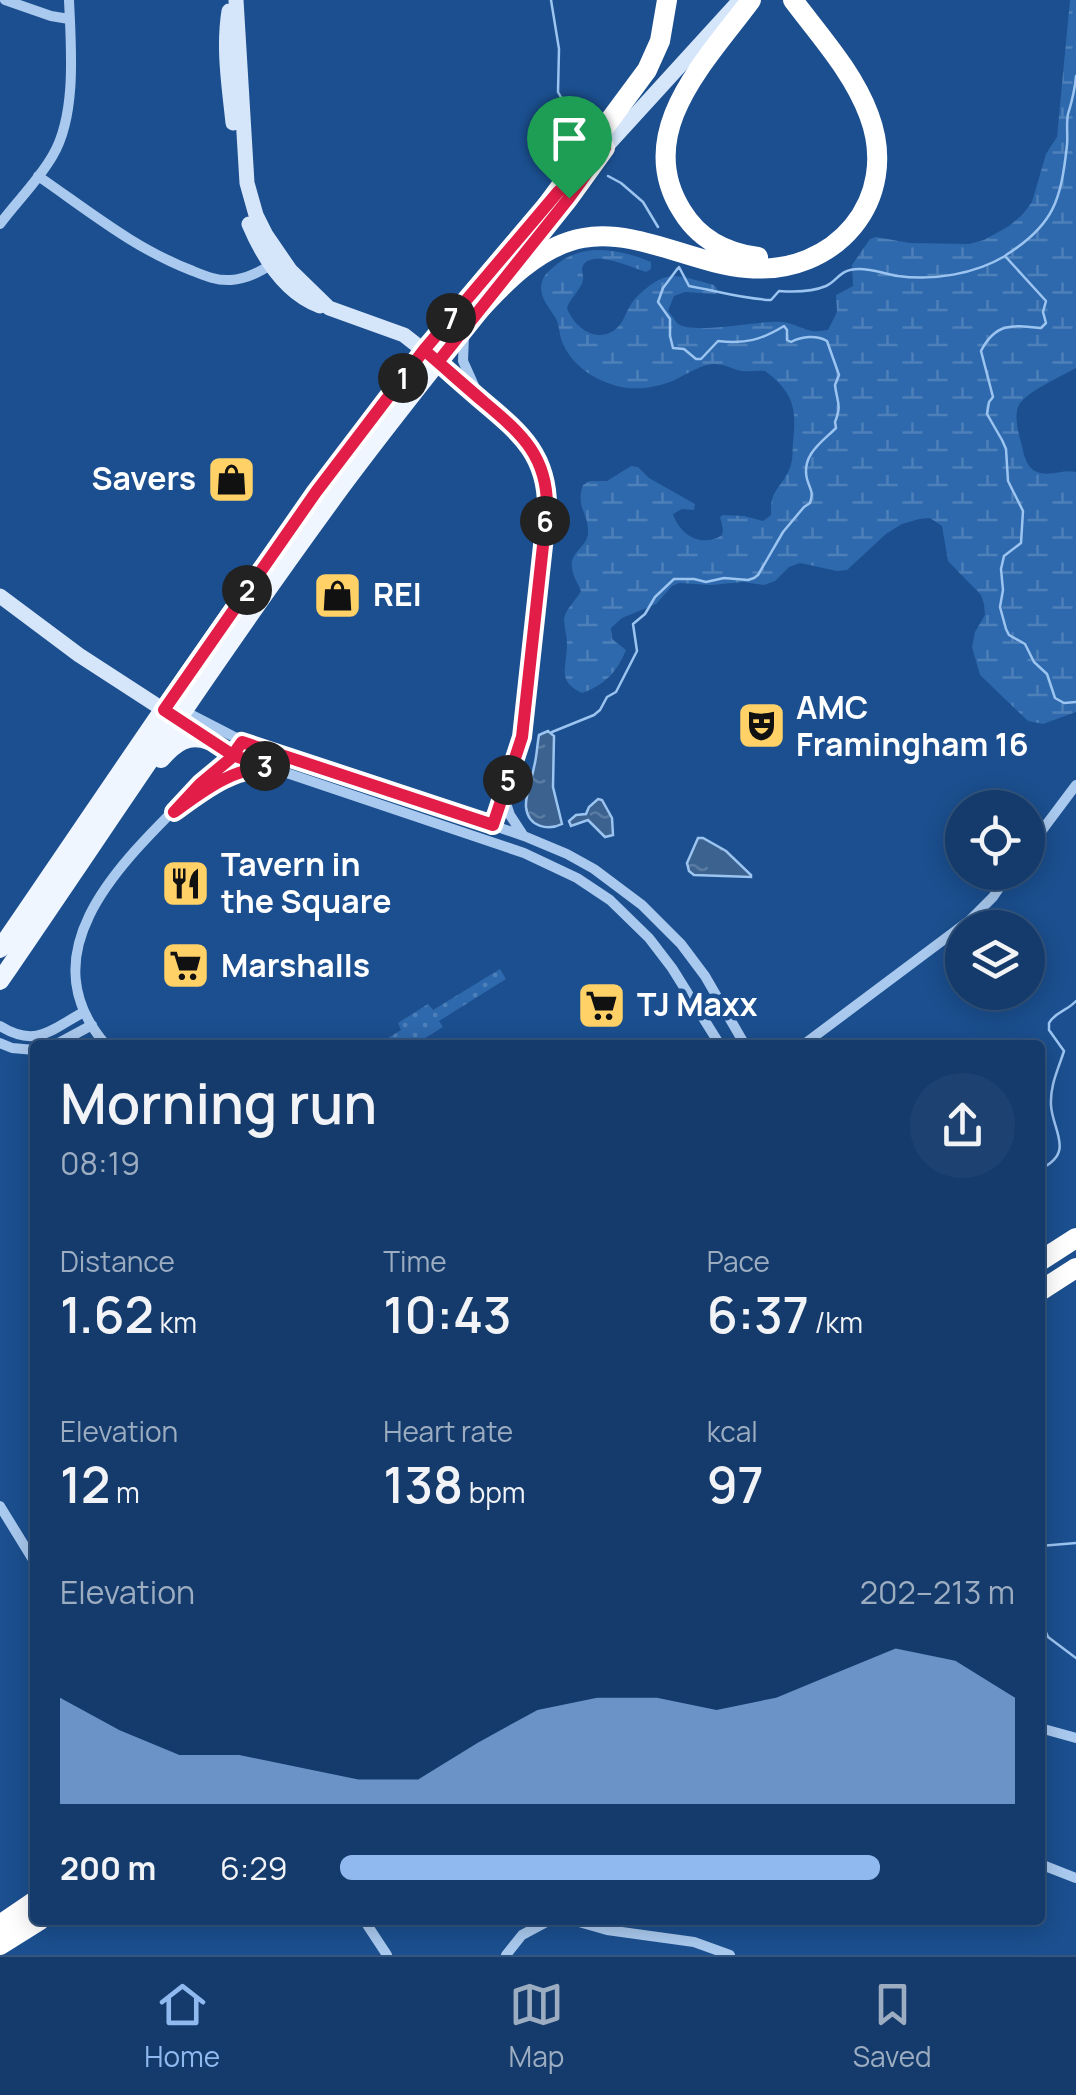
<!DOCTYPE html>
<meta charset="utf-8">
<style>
body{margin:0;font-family:Manrope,sans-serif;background:#1d4271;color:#f1f3f6;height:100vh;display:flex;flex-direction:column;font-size:38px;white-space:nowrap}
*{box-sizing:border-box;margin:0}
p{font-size:32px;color:#9dadc1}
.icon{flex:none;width:55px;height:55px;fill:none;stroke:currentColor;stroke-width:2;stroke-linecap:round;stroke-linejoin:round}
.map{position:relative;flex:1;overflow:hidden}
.sheet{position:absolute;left:30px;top:1040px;width:1015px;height:885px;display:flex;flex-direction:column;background:#143b6b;border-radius:10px;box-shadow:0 5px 25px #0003,0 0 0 2px #33557e}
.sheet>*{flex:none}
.tools{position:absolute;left:945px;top:790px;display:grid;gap:20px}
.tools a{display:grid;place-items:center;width:100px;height:100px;border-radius:50%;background:#143b6b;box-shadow:0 5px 25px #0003,0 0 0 2px #33557e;font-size:50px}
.pin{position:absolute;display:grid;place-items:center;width:85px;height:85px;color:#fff;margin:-102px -42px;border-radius:50% 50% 50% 0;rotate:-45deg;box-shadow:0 0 10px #0007}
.pin .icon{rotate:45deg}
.km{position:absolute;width:50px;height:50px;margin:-25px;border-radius:50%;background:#222;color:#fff;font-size:28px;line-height:50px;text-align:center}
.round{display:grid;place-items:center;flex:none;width:105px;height:105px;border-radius:52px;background:#1d4271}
.overview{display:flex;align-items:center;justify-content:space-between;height:170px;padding:0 30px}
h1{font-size:55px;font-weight:600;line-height:75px}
.figures{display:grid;grid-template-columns:repeat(3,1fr);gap:15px;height:170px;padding:10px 30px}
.figures div{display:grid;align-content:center}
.figures b{font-size:50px;font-weight:600}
.figures small{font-size:28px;font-weight:400}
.figures p{font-size:28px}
.chart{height:280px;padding:20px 30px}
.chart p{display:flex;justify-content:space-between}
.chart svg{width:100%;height:180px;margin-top:10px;fill:#90b9f0;opacity:.7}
ul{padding:0 30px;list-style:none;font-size:32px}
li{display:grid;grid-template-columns:160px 120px 1fr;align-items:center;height:75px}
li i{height:25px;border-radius:12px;background:#90b9f0}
.menu{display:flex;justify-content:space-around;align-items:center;height:140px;border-top:2px solid #33557e;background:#143b6b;font-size:28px;color:#9dadc1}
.menu a{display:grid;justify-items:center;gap:5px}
.menu .on{color:#90b9f0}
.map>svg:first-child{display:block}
</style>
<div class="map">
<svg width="1076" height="1955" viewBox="0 0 1076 1955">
<defs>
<pattern id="wetland-marsh" width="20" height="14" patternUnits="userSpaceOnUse" patternTransform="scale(2.5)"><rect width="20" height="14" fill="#2e69ad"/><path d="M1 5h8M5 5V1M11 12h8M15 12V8" fill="none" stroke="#4d80b9"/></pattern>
<pattern id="park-dots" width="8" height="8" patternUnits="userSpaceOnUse" patternTransform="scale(2.5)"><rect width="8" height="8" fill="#2e69ad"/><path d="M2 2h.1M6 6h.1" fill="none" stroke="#4d80b9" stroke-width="1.8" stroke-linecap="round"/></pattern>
<pattern id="water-ripples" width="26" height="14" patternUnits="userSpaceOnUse" patternTransform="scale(2.5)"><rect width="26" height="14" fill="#3c6290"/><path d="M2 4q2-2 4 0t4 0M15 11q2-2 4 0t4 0" fill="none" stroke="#597aa1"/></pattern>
</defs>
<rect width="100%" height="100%" fill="#1b4f8f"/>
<path fill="url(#wetland-marsh)" d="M 1070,0 L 1076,0 L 1076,368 C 1062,376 1023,393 1018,407 C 1014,418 1019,435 1022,446 C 1024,456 1027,468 1037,472 C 1049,477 1064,469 1076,472 L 1076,712 L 1043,724 L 1028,721 L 980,675 L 972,647 L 975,632 L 985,615 L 984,604 L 981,595 L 948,561 L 942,526 L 930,518 L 919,519 L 902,524 L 886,534 L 847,570 L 837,571 L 800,563 L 789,567 L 775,581 L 764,585 L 743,582 L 711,585 L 679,583 L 672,586 L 656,604 L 622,618 L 611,628 L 612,639 L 626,650 C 618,671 604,686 582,693 C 556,681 567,667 567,644 C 567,636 564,627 564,619 C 565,610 576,600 581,591 C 578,583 573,577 572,568 C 569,552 587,548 588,533 C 589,513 575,507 583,485 L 590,481 L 607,481 L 631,466 L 638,467 L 649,478 L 695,504 L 694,510 L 682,509 L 673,514 C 680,536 703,548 722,535 L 723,529 L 720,517 L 723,515 L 744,516 L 763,521 L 771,515 C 770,491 778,491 788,472 C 794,461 792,452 793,441 C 797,408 793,392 765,371 C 757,370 750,372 742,371 C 732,369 723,363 712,364 C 701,366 694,370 684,375 C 667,386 637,392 617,386 C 592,379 570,364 561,339 C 559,331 559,323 555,317 C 548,306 538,295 542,282 C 544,274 550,270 556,265 C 583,242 620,249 651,262 L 651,269 L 646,272 C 633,268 595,250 584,264 C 580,270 584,274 583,280 C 581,290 570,298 567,308 C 574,328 598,345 617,328 C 625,320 627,308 634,300 C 641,292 656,279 667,277 C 682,274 700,282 714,285 L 717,288 L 716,294 L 685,292 L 674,296 L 668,311 C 670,313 676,322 678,324 C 696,335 758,320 782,322 C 793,323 802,329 812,331 C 814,332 827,330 828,330 L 837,312 L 836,295 L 853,286 L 852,265 L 870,239 L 876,237 L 910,243 L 969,244 L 984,240 L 1009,226 L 1022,215 L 1032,202 L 1046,154 L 1057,137 Z"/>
<path fill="url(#park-dots)" d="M 500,969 L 506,979 L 439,1021 L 443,1027 L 414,1045 L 411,1045 L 408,1040 L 400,1045 L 377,1045 L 401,1030 L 398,1023 L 428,1004 L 433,1010 Z"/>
<path fill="url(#water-ripples)" stroke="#9cc4f0" stroke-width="2.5" d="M 548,731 L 554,736 L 553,787 L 562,824 C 548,831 528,827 526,807 C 525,795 532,779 534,767 C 537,756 537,745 539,735 Z
M 598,799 L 602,800 L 612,818 L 613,835 L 605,837 L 588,820 L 571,826 L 569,821 L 576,815 L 586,814 L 589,807 Z
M 698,838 L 703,838 L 726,851 L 751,875 L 751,877 L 694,875 L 689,871 L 687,863 Z"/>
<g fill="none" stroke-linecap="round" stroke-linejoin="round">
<path stroke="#9cc4f0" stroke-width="2.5" d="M 551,0 L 559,49 L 558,92 L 562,99 L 579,114 L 576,125 L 569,134 L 574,143
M 608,176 L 621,183 L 643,202 L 658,227
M 1006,255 C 1054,225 1061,200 1067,145 C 1068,135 1066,124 1068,114 C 1072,101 1075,90 1076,76
M 679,267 L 689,286 C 717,291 742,299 771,300 L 779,291 C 793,292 812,292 826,286 C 839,280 839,269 859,269 C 872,269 886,274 898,276 C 933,281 975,274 1005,256 L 1046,301 L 1043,312 L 1046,323 L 1041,328 C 1013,325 996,322 981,351 L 993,397 L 989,402 L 987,414 L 1002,440 L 1006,449 L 1008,481 L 1023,511 L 1021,543 L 1004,556 L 1001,569 L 1003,590 L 1000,607 L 1006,629 L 1009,635 L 1025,644 L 1034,662 L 1047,674 L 1055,698 L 1064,703 L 1076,702
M 552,732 L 594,715 L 600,710 L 607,697 L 616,692 L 637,651 L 633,624 L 645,614 L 655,597 L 674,579 L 694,579 L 706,582 L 724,578 L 748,580 L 754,578 L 758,575 L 783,532 L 804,507 L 810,503 C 814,491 810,490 807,479 C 801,455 822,442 836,428 L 835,422 C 842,405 837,402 835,385 L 839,375 L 827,341 C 817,335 802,336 791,342 L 787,340 L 787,330 L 784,326 C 761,340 746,344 718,341 L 701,359 L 696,359 L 684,349 L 673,348 L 670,336 L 670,319 L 658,302 L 663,288 L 678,268
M 1040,1169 C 1076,1153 1052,1130 1051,1105 C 1050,1085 1058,1070 1064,1051 L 1049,1030 L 1049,1023 C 1055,1012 1067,1011 1076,1001
M 1040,1546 L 1076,1543
M 1040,1619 L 1048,1637 L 1076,1658"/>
<path stroke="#a9c9ee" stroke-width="10" d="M 5,0 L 51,16 L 69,19
M 38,176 C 89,211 135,249 193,271 C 205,276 217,281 231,280 C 247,279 261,271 274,263
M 0,224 C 17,201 39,180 53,155 C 77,114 71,46 69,0
M 464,335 L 463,361 L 476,390
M 437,362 C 484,403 549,439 547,509 L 522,731 L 515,760 L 491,830
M 184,711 L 252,746 L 329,770 L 524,836 L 567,854 L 594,869 L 642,905 L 681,944 L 705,976 L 745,1045
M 178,719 L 233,755 L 524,853 L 577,878 L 610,900 L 649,938 L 672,968 L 720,1045
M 504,797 L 510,815 L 523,835
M 191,800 L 232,775 L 261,767
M 1028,849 L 1076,785
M 0,1026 C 37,1049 53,1028 84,1012
M 0,1043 L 12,1048 L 35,1050
M 55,1045 L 92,1025
M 106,1045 C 22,948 130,855 196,788 C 209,775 225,766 236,751
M 803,1045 L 970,920 L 993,897 L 1010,872
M 0,1506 L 35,1563
M 1040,1728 L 1076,1738
M 1040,1864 L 1076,1878
M 364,1920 L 387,1955
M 572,1920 L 607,1930 L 694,1942 L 730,1955
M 506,1955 L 522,1935 L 550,1920"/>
<path stroke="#d6e6fa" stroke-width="15" d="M 236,0 L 247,183 L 256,215 L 266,235 L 290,270 L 329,308 L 404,335 L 432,357
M 229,11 C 223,48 229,85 233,123
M 605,148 L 740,0
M 249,224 C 263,257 285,293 320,306
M 0,596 L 79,655 L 173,716"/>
<path stroke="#f0f6ff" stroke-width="18" d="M 508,274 L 579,185 L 605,148
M 161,759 C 175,743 188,733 209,741
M 0,949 C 176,692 346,430 554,197
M 0,981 C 113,816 223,648 342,486 C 387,425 435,366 482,306"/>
<path stroke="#fff" stroke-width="20" d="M 751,0 C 707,60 632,132 682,211 C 699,239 727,253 758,257
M 547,205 L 647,70 L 660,41 L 667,0
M 473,317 C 502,285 538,246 583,238 C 636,228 694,264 747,268 C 835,276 901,200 869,115 C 853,72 820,36 793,0
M 1040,1261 L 1076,1238
M 1040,1291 L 1076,1268
M 0,1925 L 35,1901
M 0,1945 L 40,1920"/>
</g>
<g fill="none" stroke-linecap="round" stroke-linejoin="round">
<defs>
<path id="route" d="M 569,198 L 438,362 L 424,350 L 316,492 L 164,710 L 228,752 L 238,757 L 272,768 C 234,766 203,791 174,812 L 200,784 L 230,759 L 242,742 L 493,825 L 522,737 L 547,509 C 548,457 522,434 485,403 C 465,386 445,368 424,350 L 558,192 L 605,148 L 569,198"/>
</defs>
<use href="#route" stroke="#fff" stroke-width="20"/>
<use href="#route" stroke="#e11d48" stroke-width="12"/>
</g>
<defs>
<symbol id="shop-square" viewBox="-11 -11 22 22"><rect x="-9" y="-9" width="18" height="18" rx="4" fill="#ffd166" stroke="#1b4f8f"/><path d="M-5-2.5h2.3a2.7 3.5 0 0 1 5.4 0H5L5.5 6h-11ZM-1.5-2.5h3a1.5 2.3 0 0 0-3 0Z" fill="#111"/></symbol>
<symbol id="theatre-square" viewBox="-11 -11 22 22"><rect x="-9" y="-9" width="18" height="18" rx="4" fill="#ffd166" stroke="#1b4f8f"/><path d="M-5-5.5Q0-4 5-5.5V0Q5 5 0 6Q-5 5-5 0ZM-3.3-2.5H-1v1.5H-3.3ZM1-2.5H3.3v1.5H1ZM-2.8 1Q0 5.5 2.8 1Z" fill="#111"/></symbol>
<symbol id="restaurant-square" viewBox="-11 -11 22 22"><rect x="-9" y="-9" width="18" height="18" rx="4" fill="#ffd166" stroke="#1b4f8f"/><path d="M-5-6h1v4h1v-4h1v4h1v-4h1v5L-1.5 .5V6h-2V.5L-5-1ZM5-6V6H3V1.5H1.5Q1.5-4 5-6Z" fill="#111"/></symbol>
<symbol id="supermarket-square" viewBox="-11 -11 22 22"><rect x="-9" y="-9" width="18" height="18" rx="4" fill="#ffd166" stroke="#1b4f8f"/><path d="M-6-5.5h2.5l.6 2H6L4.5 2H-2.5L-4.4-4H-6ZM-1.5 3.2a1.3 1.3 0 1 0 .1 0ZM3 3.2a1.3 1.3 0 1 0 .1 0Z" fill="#111"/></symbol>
</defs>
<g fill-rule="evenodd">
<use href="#shop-square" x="204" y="452" width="55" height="55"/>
<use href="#shop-square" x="310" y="568" width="55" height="55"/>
<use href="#theatre-square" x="734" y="698" width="55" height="55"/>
<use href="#restaurant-square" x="158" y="856" width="55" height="55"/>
<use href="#supermarket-square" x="158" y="938" width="55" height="55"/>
<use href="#supermarket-square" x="574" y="978" width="55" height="55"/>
</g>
<g text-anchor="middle" stroke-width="9" stroke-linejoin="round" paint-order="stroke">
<g font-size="32" font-weight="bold" fill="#fff" stroke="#1b4f8f" text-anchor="start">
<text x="196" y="490" text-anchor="end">Savers</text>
<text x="373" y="606">REI</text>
<text x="796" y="719">AMC<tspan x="796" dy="37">Framingham 16</tspan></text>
<text x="221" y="876">Tavern in<tspan x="221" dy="37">the Square</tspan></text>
<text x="221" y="977">Marshalls</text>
<text x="637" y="1016">TJ Maxx</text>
</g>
</g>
</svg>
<div class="tools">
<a><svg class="icon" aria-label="locate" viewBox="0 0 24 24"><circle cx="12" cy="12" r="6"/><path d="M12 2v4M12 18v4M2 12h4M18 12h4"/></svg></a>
<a><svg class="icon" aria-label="layers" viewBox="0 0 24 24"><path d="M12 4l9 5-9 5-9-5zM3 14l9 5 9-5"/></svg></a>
</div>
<div class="pin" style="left:569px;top:198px;background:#1e9e55"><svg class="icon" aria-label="arrive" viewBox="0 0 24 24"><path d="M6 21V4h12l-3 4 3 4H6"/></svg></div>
<b class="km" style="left:403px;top:378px">1</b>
<b class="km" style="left:247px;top:590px">2</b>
<b class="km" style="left:265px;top:766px">3</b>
<b class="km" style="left:508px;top:780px">5</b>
<b class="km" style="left:545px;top:521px">6</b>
<b class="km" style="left:451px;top:318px">7</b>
<section class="sheet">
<div class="overview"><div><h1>Morning run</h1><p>08:19</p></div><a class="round"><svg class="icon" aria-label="share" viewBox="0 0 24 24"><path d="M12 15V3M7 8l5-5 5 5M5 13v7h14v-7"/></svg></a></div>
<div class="figures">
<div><p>Distance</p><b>1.62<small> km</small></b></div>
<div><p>Time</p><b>10:43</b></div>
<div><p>Pace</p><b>6:37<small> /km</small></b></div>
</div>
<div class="figures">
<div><p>Elevation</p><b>12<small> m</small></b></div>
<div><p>Heart rate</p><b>138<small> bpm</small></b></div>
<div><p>kcal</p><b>97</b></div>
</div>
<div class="chart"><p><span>Elevation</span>202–213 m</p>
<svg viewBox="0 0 160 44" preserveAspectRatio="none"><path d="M0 44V18L10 26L20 32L30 32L40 35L50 38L60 38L70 29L80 21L90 18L100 18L110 21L120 18L130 12L140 6L150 9L160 18V44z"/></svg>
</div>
<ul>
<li><b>200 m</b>6:29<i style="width:80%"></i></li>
</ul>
</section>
</div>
<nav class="menu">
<a class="on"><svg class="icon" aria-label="home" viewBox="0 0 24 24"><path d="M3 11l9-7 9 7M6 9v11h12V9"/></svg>Home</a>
<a><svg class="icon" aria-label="map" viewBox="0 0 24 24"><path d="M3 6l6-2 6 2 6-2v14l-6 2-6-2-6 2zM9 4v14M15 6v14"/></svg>Map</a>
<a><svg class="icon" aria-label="saved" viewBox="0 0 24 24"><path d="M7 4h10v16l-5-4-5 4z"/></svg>Saved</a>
</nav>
